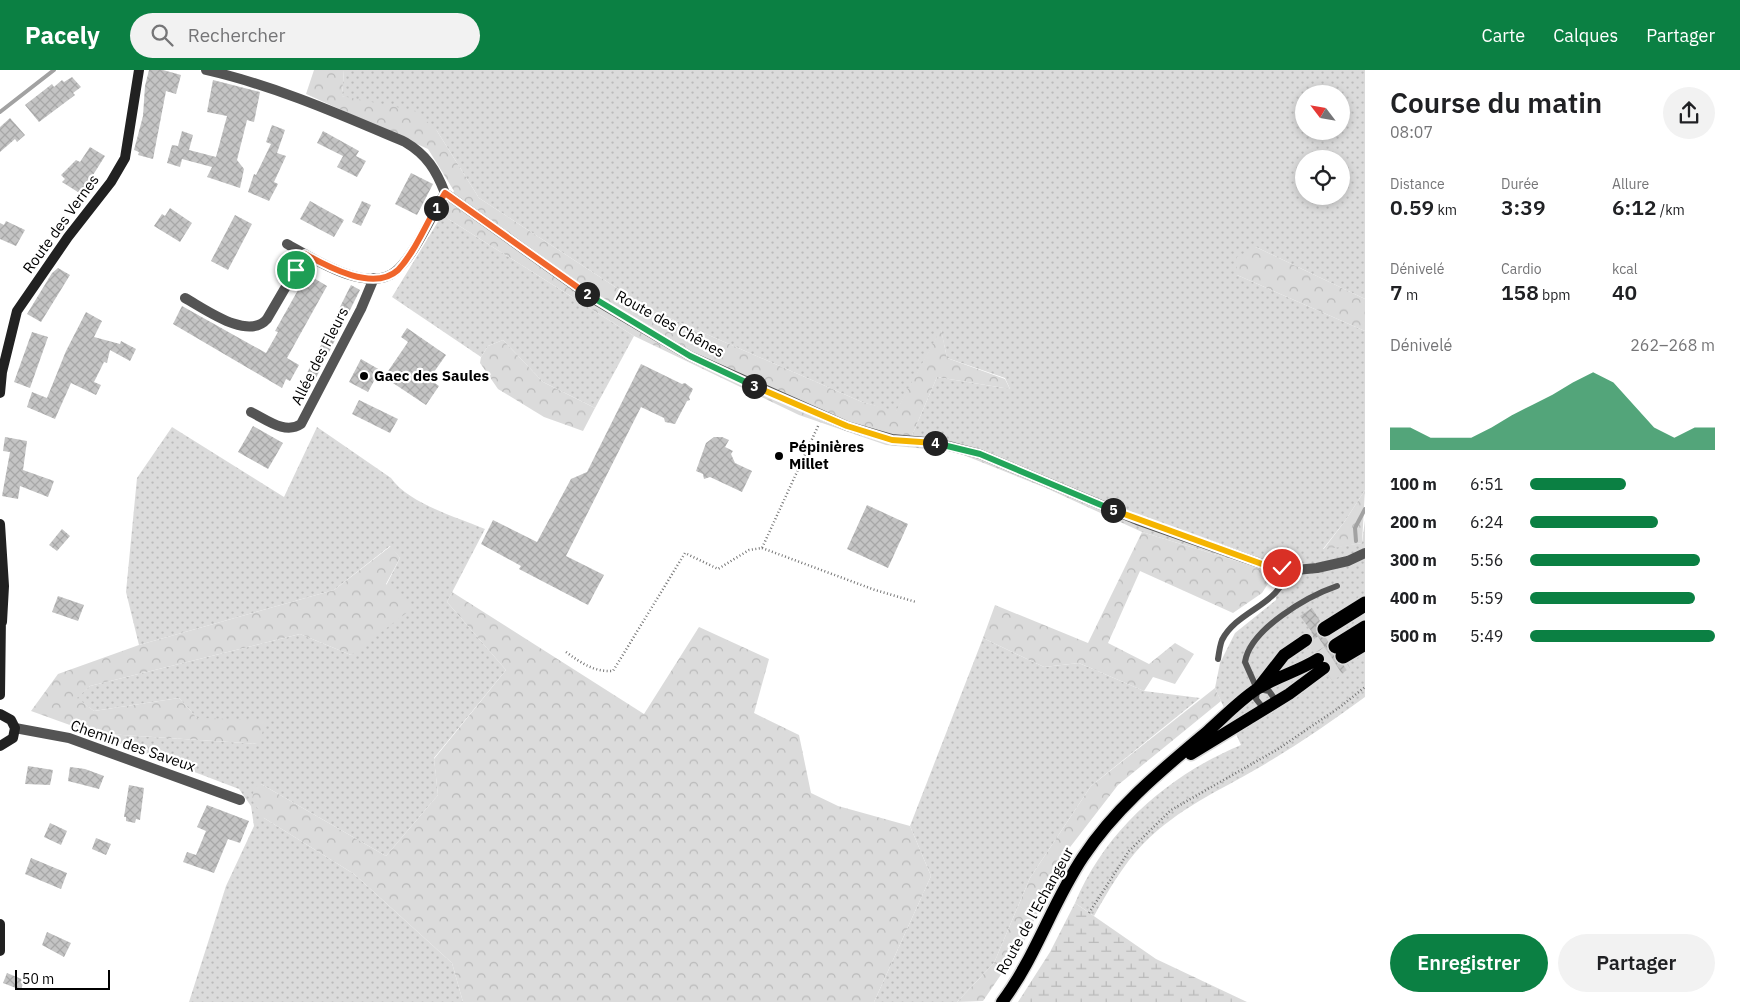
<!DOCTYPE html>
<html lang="fr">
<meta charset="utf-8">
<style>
body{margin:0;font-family:"IBM Plex Sans",sans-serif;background:#f2f2f2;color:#202124;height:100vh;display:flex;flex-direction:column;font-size:19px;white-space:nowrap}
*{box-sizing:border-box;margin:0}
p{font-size:16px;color:#757577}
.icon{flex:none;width:28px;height:28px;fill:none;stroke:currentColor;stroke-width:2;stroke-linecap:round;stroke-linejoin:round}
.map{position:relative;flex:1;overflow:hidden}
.panel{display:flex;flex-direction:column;background:#fff;width:375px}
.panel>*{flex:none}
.needle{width:32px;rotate:301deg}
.controls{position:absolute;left:1295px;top:15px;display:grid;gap:10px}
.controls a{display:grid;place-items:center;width:55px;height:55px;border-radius:50%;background:#fff;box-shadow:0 2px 8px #0003;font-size:25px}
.scale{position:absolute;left:15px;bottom:12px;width:95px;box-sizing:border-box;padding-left:5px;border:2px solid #000;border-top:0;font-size:14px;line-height:18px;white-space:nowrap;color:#000;-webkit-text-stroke:4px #fff;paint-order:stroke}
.pin{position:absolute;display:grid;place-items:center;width:42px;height:42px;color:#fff;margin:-21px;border:2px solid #fff;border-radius:50%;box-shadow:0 1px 5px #0007}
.km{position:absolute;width:25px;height:25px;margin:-12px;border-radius:50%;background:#222;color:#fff;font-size:14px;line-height:25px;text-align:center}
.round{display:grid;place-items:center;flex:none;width:52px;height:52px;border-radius:26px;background:#f2f2f2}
.overview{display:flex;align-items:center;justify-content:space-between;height:85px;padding:0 25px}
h1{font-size:28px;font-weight:600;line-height:38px}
.metrics{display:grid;grid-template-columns:repeat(3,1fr);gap:8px;height:85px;padding:5px 25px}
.metrics div{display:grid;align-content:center}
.metrics b{font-size:21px;font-weight:600}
.metrics small{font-size:14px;font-weight:400}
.metrics p{font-size:14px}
.chart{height:140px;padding:10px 25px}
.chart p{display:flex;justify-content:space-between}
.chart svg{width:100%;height:90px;margin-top:5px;fill:#0b8043;opacity:.7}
.cta{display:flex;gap:10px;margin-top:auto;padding:10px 25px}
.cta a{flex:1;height:58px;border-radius:30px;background:#0b8043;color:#fff;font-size:20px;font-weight:600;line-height:58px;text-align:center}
.cta a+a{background:#f2f2f2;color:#202124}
ul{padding:0 25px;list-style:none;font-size:16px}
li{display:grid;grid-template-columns:80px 60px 1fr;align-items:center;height:38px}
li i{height:12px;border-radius:6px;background:#0b8043}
header{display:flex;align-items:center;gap:30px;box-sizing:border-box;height:70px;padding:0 25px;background:#0b8043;color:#fff}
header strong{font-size:24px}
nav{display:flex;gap:28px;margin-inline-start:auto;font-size:18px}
.search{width:350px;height:45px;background:#f2f2f2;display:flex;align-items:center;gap:12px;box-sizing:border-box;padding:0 18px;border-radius:28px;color:#757577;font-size:19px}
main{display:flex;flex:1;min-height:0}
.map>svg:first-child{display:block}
</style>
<header>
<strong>Pacely</strong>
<div class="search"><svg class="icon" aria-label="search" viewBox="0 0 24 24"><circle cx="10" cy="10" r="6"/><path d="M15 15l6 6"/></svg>Rechercher</div>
<nav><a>Carte</a><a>Calques</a><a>Partager</a></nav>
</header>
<main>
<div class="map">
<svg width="1365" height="932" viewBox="0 0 1365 932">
<defs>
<pattern id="grass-dots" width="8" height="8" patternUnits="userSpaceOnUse" patternTransform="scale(1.25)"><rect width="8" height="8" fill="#dbdbdb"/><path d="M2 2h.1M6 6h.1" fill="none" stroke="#bababa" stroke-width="1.8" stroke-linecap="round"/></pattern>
<pattern id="forest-crowns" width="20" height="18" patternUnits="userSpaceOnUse" patternTransform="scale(1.25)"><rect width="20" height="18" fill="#dbdbdb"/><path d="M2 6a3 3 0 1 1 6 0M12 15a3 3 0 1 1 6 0" fill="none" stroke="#bababa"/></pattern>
<pattern id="wetland-marsh" width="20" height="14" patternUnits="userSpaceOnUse" patternTransform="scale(1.25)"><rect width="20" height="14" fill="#dbdbdb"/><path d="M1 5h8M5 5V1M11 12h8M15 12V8" fill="none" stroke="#bababa"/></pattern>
<pattern id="building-cross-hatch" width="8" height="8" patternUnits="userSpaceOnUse" patternTransform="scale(1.25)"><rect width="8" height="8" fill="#c4c4c4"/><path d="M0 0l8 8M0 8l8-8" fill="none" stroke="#a7a7a7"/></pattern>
</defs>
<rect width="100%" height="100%" fill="#fff"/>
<path fill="url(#grass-dots)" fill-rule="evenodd" d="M 344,0 L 1365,0 L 1365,229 L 1256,177 L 1237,205 L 1365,261 L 1365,420 L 1345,451 L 1323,479 L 1362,473 L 1365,450 L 1365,627 C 1331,652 1296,676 1260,697 C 1217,722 1180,737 1143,774 C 1123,795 1108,821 1094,846 L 1075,833 C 1106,759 1169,705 1241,675 L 1215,618 L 1220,593 L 1235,563 L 1276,530 L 1275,503 L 1142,462 L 1046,418 L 956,382 L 907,377 L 937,307 L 1010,319 L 1005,308 L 947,288 L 941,260 L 896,342 L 862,332 L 649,239 L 479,128 L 437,61 L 342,26 ZM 1304,24 L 1341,24 L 1341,61 L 1304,61 ZM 1304,89 L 1341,89 L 1341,126 L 1304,126 Z
M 442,145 L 634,266 L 595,338 L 543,312 L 503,270 L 488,276 L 481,287 L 392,227 Z
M 172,357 L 284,427 L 317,357 L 391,408 C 408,433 456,447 485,459 L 447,532 L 506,600 L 434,688 L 438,725 L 386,786 L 261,714 L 264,748 L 354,804 L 452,893 L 463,932 L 189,932 L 226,816 L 254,756 L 251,736 L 239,719 L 92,663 L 258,674 L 197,648 L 179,628 L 94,641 L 76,628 L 90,616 L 300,564 L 351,585 L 400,488 L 390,476 L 334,520 L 139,575 L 126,522 L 137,408 Z
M 983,568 L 1044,597 L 1079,593 L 1144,621 L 1200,628 L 1091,716 L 1030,808 L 994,893 L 957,932 L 874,932 L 931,806 L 910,756 Z"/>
<path fill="url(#forest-crowns)" d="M 314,0 L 344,0 L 342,26 L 416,41 L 437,61 L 479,128 L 649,239 L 862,332 L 896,341 L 941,259 L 947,288 L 1005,309 L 1010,319 L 937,307 L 907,377 L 886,375 L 799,345 L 634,266 L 442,145 L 454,121 L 428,79 L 306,24 Z
M 1256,177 L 1365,229 L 1365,261 L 1237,205 L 1237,187 Z
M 503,270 L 543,312 L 595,338 L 583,361 L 544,347 L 498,319 L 480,293 L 481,287 L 488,276 Z
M 1365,420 L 1362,473 L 1323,480 L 1345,451 Z
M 1142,462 L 1275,503 L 1262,523 L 1233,543 L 1140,501 L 1108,573 L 1149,594 L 1175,573 L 1194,584 L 1175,614 L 1153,607 L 1144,621 L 1079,593 L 1044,597 L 983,568 L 995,535 L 1088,573 Z
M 391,476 L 400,488 L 386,514 L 413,538 L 351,585 L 300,564 L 90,616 L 77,628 L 94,641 L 179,628 L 197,648 L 266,650 L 259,674 L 92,663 L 31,641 L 58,604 L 139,575 L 334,520 Z
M 452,522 L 644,644 L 699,557 L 769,589 L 754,643 L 799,665 L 811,723 L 838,736 L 910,756 L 931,806 L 874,932 L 463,932 L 452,893 L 354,804 L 264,748 L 252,730 L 254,718 L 261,714 L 386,786 L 438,725 L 434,689 L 506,600 L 447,532 Z
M 1215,618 L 1221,631 L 1118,715 L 1064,785 L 1026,868 L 983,931 L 957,932 L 994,893 L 1030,808 L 1091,716 Z"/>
<path fill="url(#wetland-marsh)" d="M 1075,833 L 1156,889 L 1247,932 L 1018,932 L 1050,882 Z"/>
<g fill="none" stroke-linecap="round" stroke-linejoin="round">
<path stroke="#a2a2a2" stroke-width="4" d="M 0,42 L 54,0
M 1356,471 L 1355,458 L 1365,439"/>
</g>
<path fill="url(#building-cross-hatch)" d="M 149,0 L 163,0 L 181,5 L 176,24 L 166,21 L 153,89 L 138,85 L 139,82 L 134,80 L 143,46 L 145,16 Z
M 72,7 L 81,17 L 73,23 L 75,25 L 39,52 L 25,35 L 52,14 L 54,17 L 62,10 L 64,12 Z
M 213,10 L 260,22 L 254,52 L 247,50 L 237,90 L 244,99 L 240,118 L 207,107 L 212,97 L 182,89 L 180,97 L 167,93 L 172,75 L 178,76 L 182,61 L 193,65 L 189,80 L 216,87 L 227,46 L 207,42 Z
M 10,48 L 25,65 L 17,72 L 15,69 L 0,82 L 0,57 Z
M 272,55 L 285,60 L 277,83 L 286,86 L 274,112 L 278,114 L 269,131 L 248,122 L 254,104 L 256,105 L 271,74 L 266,72 Z
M 323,61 L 359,81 L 356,86 L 366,91 L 357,107 L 337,97 L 343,86 L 317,73 Z
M 90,77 L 105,86 L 81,124 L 62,112 L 65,109 L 61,105 L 76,90 L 80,92 Z
M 411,103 L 433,114 L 417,145 L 395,134 Z
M 310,131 L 344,150 L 334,167 L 300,149 Z
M 362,131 L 371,135 L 361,156 L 352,152 Z
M 170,138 L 192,153 L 180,172 L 154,156 L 162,144 L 165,146 Z
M 235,145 L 252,154 L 228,200 L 211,191 Z
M 6,151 L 25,160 L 16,176 L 0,169 L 0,153 L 4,155 Z
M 58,198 L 70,205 L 41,252 L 27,244 L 52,203 Z
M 307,204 L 327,216 L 287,288 L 299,295 L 290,311 L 286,309 L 282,318 L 173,254 L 182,236 L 266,283 L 278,262 L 275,261 Z
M 351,215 L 360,220 L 316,308 L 307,303 Z
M 86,242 L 102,251 L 94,267 L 120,274 L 121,271 L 136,279 L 130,291 L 110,280 L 107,293 L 104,292 L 94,312 L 101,315 L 96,325 L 71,313 L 55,349 L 27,337 L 32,322 L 47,328 L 66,281 Z
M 407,258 L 446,285 L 429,309 L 439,316 L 426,335 L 384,307 L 408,272 L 401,267 Z
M 32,262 L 48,267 L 30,318 L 14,312 Z
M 361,289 L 380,300 L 368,322 L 349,312 Z
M 641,294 L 682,314 L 685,313 L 693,319 L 689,327 L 690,330 L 687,331 L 675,354 L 665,352 L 664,348 L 641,337 L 566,486 L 604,505 L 588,535 L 519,499 L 521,496 L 481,474 L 493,450 L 537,472 L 571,409 L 587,402 Z
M 359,330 L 398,349 L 390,363 L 352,344 Z
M 253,356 L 283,373 L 268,399 L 238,382 Z
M 5,367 L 27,371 L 23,400 L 54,411 L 48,427 L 20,416 L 18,429 L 2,426 L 10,382 L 3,381 Z
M 714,367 L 722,367 L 729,370 L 725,377 L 733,381 L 731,384 L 735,393 L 752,401 L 742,422 L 710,407 L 704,409 L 703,404 L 696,401 L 706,373 Z
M 867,435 L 908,454 L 888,498 L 847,479 Z
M 62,459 L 70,466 L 57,481 L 49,475 Z
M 58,526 L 84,535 L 78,551 L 52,542 Z
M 1312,538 L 1320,551 L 1316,559 L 1317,564 L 1325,568 L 1330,567 L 1327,576 L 1328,581 L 1334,585 L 1338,594 L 1348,594 L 1350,598 L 1332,610 L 1328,605 L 1332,601 L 1331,594 L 1326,590 L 1322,582 L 1314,582 L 1311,577 L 1314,570 L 1312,562 L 1300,546 Z
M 28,696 L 53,700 L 50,715 L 25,714 Z
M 70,697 L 85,699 L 104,706 L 99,719 L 68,711 Z
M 129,715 L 144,718 L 140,750 L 136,749 L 135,753 L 126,751 L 126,747 L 124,747 Z
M 207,735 L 249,751 L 240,773 L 228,769 L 214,803 L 183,792 L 187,782 L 196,785 L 206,761 L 197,757 Z
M 50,753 L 67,761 L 61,775 L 44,767 Z
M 96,768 L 111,774 L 106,785 L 92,779 Z
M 31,788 L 67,803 L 61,819 L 25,804 Z
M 47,862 L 71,873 L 64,887 L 42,875 Z
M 7,903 L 24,910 L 21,920 L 3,913 Z"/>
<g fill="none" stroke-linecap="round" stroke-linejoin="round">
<path stroke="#d9d9d9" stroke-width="12" stroke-dasharray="12 6" stroke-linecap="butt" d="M 1311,578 L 1330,566
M 1318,589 L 1336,576
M 1324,598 L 1343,586
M 1329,606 L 1347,594"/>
<defs>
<path id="primary" d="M 1259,617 L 1284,585 L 1306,570
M 1191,684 L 1289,624 L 1324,598
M 1002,932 C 1036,887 1052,833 1083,787 C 1116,737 1163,699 1208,661 C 1224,647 1240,630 1257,619 C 1276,607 1299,601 1318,589"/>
<path id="motorway" d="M 1325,559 L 1365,534
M 1336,576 L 1365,558
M 1343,586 L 1365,573"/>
</defs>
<use href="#primary" stroke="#dbdbdb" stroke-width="15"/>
<use href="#motorway" stroke="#dbdbdb" stroke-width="18"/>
<path stroke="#767676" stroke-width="2.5" stroke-dasharray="1 2.5" stroke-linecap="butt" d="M 762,478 L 875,520 L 916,532
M 566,582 C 581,593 594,602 613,601 L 685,483 L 718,499 L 749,480 L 762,478 L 819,354
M 1089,843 L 1129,781 L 1171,740 L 1278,679 L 1340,637 L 1365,617"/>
<path stroke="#545454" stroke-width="6" d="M 1218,589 C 1219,582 1220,575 1222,570 C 1238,539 1282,535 1287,499
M 1259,619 L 1269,621 L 1274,628 L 1274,633
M 1264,639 L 1256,629 L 1257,619 L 1245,592 C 1250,559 1308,526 1337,516"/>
<path stroke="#545454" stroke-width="10" d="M 287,174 C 312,188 368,225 396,201 C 414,186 432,144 445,123
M 185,228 C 205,239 248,271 267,249 L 305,184
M 251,342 C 266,349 285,365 301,354 L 361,239 L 374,208
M 15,658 L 69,668 L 240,730"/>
<path stroke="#545454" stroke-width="10" d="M 206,0 C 276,16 339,44 405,72 C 427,85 436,100 445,123 L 592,228 L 690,286 L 847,356 L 892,369 L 937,373 L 980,384 L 1137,450 L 1262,494 L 1296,500 L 1317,498 L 1348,491 L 1365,483"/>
<path stroke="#212121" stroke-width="10" d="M 0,323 L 2,302 L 17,241 L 68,167 L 111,112 L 125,88 L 139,0
M 0,454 L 4,516 L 2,552
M 0,625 L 1,546
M 0,644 L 11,650 L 15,658 L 13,668 L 0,676
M 0,854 L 0,881"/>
<use href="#primary" stroke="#000" stroke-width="12"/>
<use href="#motorway" stroke="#000" stroke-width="15"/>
</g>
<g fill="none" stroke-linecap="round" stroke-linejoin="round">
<defs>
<path id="split-1" d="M 296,200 L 305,184 C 328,197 374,222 398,200 C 414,183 424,158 436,138"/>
<path id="split-2" d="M 436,138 L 445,123 L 587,224"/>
<path id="split-3" d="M 587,224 L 690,286 L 754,316"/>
<path id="split-4" d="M 754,316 L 847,356 L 892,370 L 935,373"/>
<path id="split-5" d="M 935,373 L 980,384 L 1113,440"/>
<path id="split-6" d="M 1113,440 L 1262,494 L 1282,498"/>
</defs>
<use href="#split-1" stroke="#fff" stroke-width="10"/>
<use href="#split-2" stroke="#fff" stroke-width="10"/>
<use href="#split-3" stroke="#fff" stroke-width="10"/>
<use href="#split-4" stroke="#fff" stroke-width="10"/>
<use href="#split-5" stroke="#fff" stroke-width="10"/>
<use href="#split-6" stroke="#fff" stroke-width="10"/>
<use href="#split-1" stroke="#f0652b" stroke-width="6"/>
<use href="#split-2" stroke="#f0652b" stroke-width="6"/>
<use href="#split-3" stroke="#22a559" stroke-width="6"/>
<use href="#split-4" stroke="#f5b400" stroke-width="6"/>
<use href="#split-5" stroke="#22a559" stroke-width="6"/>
<use href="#split-6" stroke="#f5b400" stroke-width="6"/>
</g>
<g fill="#000" stroke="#fff" stroke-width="2">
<circle cx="364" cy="306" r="5"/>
<circle cx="779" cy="386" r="5"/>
</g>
<g text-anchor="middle" stroke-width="4.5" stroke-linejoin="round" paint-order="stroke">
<g font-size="15" fill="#000" stroke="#fff">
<text transform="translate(61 154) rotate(-54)" y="5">Route des Vernes</text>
<text transform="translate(670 254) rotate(29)" y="5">Route des Chênes</text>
<text transform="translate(320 286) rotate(-63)" y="5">Allée des Fleurs</text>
<text transform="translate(133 676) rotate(19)" y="5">Chemin des Saveux</text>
<text transform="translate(1035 841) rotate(-61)" y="5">Route de l'Echangeur</text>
</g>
<g font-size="15" font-weight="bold" fill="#000" stroke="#fff" text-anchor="start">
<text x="374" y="311">Gaec des Saules</text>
<text x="789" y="382">Pépinières<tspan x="789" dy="17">Millet</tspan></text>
</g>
</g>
</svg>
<div class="controls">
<a><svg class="needle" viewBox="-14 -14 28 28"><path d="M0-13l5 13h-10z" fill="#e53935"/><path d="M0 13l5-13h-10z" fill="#757577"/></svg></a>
<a><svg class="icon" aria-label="locate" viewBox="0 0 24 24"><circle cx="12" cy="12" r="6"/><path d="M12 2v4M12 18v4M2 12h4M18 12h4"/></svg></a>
</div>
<div class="scale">50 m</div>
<div class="pin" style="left:296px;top:200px;background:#1e9e55"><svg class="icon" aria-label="arrive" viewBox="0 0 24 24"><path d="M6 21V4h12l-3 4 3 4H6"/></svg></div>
<div class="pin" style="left:1282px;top:498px;background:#d93025"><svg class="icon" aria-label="check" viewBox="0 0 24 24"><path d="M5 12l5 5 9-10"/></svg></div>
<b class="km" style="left:436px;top:138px">1</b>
<b class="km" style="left:587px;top:224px">2</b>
<b class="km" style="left:754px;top:316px">3</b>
<b class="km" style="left:935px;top:373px">4</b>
<b class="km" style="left:1113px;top:440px">5</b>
</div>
<section class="panel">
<div class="overview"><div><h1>Course du matin</h1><p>08:07</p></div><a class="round"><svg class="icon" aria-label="share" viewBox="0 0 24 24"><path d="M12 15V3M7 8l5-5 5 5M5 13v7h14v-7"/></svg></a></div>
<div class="metrics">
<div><p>Distance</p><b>0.59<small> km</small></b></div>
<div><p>Durée</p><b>3:39</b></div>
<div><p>Allure</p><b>6:12<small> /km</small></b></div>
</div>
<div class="metrics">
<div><p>Dénivelé</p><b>7<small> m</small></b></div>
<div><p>Cardio</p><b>158<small> bpm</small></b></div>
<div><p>kcal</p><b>40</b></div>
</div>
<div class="chart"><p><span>Dénivelé</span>262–268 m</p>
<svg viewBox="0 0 160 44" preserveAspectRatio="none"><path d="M0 44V33L10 33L20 38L30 38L40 38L50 33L60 27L70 22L80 17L90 11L100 6L110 11L120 22L130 33L140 38L150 33L160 33V44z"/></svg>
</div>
<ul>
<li><b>100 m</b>6:51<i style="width:52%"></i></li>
<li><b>200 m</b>6:24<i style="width:69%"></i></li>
<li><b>300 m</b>5:56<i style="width:92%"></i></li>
<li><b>400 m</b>5:59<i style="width:89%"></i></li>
<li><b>500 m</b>5:49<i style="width:100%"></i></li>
</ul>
<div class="cta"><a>Enregistrer</a><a>Partager</a></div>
</section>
</main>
